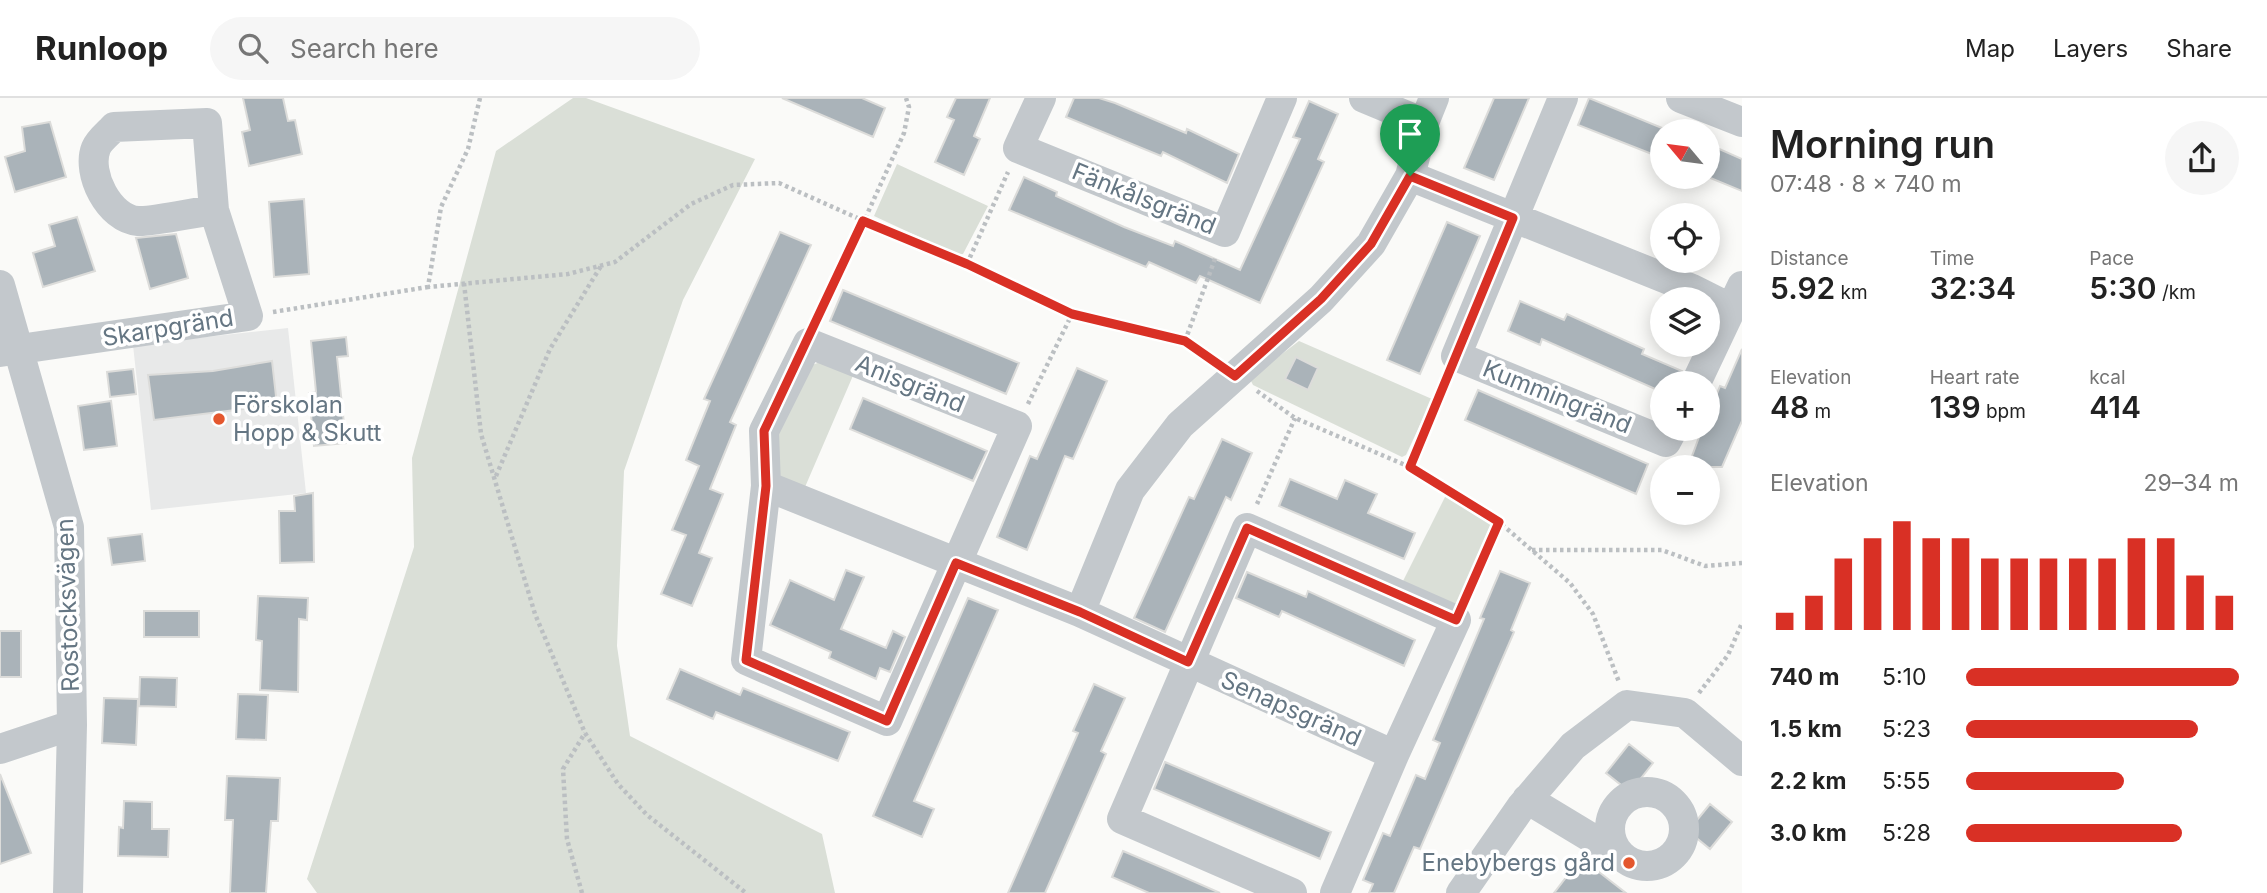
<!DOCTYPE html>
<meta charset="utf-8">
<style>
body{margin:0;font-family:Inter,sans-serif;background:#f6f6f6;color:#222;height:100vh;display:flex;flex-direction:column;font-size:26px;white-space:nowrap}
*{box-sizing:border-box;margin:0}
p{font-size:23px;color:#767676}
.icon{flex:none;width:38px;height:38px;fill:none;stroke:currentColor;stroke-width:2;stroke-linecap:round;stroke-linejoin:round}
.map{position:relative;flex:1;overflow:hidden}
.drawer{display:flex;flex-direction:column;background:#fff;width:525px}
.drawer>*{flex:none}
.needle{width:46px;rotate:299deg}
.tools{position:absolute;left:1650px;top:21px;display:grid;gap:14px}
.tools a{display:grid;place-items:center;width:70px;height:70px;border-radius:50%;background:#fff;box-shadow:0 4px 18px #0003;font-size:35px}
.pin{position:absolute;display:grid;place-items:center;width:60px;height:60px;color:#fff;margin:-72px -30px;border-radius:50% 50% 50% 0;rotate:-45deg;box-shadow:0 0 7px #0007}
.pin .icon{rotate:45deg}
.round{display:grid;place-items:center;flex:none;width:74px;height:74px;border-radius:37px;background:#f6f6f6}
.head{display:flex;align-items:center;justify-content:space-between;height:119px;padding:0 28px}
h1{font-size:38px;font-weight:600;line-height:52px}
.metrics{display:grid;grid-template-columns:repeat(3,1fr);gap:10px;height:119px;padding:7px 28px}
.metrics div{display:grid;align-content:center}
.metrics b{font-size:30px;font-weight:600}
.metrics small{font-size:19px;font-weight:400}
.metrics p{font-size:19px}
.chart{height:196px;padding:14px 28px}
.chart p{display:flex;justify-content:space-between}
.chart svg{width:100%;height:126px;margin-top:7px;stroke:#d93025;stroke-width:6}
ul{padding:0 28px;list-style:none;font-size:23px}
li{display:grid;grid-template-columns:112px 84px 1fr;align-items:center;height:52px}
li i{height:18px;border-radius:9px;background:#d93025}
header{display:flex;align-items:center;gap:42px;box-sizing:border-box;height:98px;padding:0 35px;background:#fff;border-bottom:2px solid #e0e0e0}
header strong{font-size:33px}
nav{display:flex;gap:38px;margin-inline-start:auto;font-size:24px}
.search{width:490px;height:63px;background:#f6f6f6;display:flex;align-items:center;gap:18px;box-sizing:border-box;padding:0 24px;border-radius:38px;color:#767676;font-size:26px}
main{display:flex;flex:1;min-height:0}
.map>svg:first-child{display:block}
</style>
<header>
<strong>Runloop</strong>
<div class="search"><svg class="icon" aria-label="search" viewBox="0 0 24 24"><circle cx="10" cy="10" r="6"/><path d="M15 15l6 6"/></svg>Search here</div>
<nav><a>Map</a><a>Layers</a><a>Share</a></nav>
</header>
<main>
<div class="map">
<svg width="1742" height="795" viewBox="0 0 1742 795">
<rect width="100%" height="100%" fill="#fafaf8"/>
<path fill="#e8e9e9" d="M 288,230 L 306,395 L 151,412 L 133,247 Z"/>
<path fill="#dadfd7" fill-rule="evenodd" d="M 573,0 L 586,0 L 755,61 L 683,202 L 624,373 L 617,548 L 630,638 L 822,736 L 835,795 L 317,795 L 307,781 L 414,449 L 412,360 L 496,53 Z
M 897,66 L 988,108 L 963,156 L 958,157 L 874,118 Z
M 1299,243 L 1432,301 L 1406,357 L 1402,359 L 1253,287 L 1251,283 L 1257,275 ZM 1296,259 L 1318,270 L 1308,292 L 1285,281 Z
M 823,263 L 855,273 L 802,396 L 769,375 L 773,347 L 812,267 Z
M 1446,397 L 1494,428 L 1464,494 L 1455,507 L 1402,485 Z"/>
<path fill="#aab3b9" stroke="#dcdcda" stroke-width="2" d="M 243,0 L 283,0 L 288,23 L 295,22 L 302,56 L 249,68 L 242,34 L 250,32 Z
M 782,0 L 862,0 L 885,10 L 873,39 Z
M 956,0 L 990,0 L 974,38 L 980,41 L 964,77 L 935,64 L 954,22 L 947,19 Z
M 1074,0 L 1099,0 L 1115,5 L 1186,35 L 1187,31 L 1239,56 L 1227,85 L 1163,54 L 1161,58 L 1066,19 Z
M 1494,0 L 1529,0 L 1494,82 L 1464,70 Z
M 1589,0 L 1662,30 L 1662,60 L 1578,27 Z
M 1309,3 L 1338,16 L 1318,61 L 1324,64 L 1260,205 L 1200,178 L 1196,185 L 1149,164 L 1146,169 L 1009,112 L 1024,79 L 1057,94 L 1056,98 L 1124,129 L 1173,148 L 1175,143 L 1240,172 L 1300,41 L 1293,39 Z
M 50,24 L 66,79 L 15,94 L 5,59 L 25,53 L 22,29 Z
M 1708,46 L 1742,61 L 1742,93 L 1708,79 Z
M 304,101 L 309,176 L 274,179 L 269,104 Z
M 77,119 L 95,173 L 43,189 L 33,155 L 55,148 L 49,127 Z
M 1447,124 L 1480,138 L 1420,276 L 1387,262 Z
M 780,134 L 811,147 L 730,324 L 736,327 L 710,391 L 723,396 L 699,455 L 712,460 L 692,508 L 661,496 L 686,437 L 672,432 L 699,368 L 686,362 L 710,303 L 704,301 Z
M 176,136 L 188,180 L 150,191 L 136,140 Z
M 843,192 L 1019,265 L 1006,296 L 830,223 Z
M 1520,203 L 1564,222 L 1567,216 L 1644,251 L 1642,256 L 1682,273 L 1679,285 L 1662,285 L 1662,294 L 1542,241 L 1540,247 L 1508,233 Z
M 346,239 L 348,258 L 337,259 L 346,345 L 314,348 L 309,295 L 316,294 L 311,243 Z
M 1742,251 L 1742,323 L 1722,369 L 1688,369 L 1702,331 L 1708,331 L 1708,317 L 1720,288 L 1725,290 Z
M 1296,259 L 1318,270 L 1308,292 L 1285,281 Z
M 272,263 L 277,307 L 154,322 L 148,277 L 213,273 Z
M 1077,270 L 1107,283 L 1073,361 L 1065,358 L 1027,452 L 997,439 L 1030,358 L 1037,361 Z
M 133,271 L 136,296 L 110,299 L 107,274 Z
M 1478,292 L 1648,366 L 1636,396 L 1465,322 Z
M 863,300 L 987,353 L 973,383 L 850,331 Z
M 111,303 L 117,348 L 84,352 L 78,308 Z
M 1222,341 L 1252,355 L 1231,402 L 1226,399 L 1165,534 L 1134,520 L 1189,399 L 1194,401 Z
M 1290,381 L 1337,401 L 1345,382 L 1377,396 L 1368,415 L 1415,435 L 1404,461 L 1279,408 Z
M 313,395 L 314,464 L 280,465 L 279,413 L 295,413 L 294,398 Z
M 142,436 L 145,463 L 112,467 L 108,440 Z
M 846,472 L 864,479 L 841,531 L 886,550 L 893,533 L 905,539 L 890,574 L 880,570 L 876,581 L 829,560 L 831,554 L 770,527 L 790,482 L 834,502 Z
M 1500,473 L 1530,485 L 1511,532 L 1514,534 L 1420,751 L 1414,749 L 1394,795 L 1369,795 L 1373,786 L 1363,782 L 1383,735 L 1390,738 L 1416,677 L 1425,681 L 1440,645 L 1433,642 L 1484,521 L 1480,520 Z
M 1247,474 L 1306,499 L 1308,493 L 1415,542 L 1404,568 L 1282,513 L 1279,519 L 1236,500 Z
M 258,498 L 308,500 L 307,522 L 299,521 L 298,594 L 260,592 L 262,543 L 256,542 Z
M 968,500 L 998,512 L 914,703 L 934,711 L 922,739 L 873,718 Z
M 144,513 L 199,513 L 199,539 L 144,539 Z
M 0,533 L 21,533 L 21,579 L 0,579 Z
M 680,571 L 740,597 L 743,590 L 850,634 L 838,663 L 716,614 L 713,621 L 667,601 Z
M 140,579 L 177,580 L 176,609 L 139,608 Z
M 1094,586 L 1125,600 L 1101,653 L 1106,656 L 1045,795 L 1008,795 L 1078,635 L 1073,633 Z
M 238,596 L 268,597 L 266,642 L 236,641 Z
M 104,600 L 138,601 L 136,647 L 102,645 Z
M 1629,646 L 1653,665 L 1630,694 L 1606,675 Z
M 1165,664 L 1331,734 L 1320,761 L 1154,691 Z
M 0,676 L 31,755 L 0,766 Z
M 227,678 L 280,680 L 278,723 L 271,723 L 266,795 L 230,795 L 233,722 L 225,722 Z
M 124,703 L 152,704 L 152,731 L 169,731 L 168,759 L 118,758 L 119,729 L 123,730 Z
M 1710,706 L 1732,724 L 1710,751 L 1688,733 Z
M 1123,753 L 1170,773 L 1220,795 L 1149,795 L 1112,779 Z
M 1581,760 L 1626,795 L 1554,795 Z"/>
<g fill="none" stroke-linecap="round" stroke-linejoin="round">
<path stroke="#bbbfc2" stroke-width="4.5" stroke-dasharray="3.5 3.5" stroke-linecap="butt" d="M 480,0 L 468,51 L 441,109 L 428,189 L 568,176 L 615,164 L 691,106 L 733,87 L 779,85 L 1072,216 L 1185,243 L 1213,262
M 967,166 L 1008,74
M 464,185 L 481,336 L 535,516 L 585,635 L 618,686 L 647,717 L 746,795
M 273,214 L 428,189
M 819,222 L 904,35 L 909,9 L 906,0
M 1185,243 L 1216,158
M 1257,293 L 1295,320 L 1410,369 L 1499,424 L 1570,485 L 1593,516 L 1619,584
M 1028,306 L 1072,216
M 1410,369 L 1446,281
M 496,378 L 550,251 L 601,168
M 1257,406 L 1295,320
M 1532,452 L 1662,452 L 1705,468 L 1742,465
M 1466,500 L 1499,424
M 1699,595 L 1728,557 L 1742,525
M 582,795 L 567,741 L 563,671 L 585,635"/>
<path stroke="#c3c8cc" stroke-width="30" d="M 1041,0 L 1018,50 L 1225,134 L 1282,0
M 1364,0 L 1424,25
M 1563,0 L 1456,258 L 1666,344 L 1673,331
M 1681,0 L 1742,24
M 1410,78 L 1692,191 L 1732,211
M 0,187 L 69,429 L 72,627 L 68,795
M 808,245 L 1017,328 L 887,623 L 746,562 L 766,388 L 764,333 Z
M 0,254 L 248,218 L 214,112 L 207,25 L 114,29 C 109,35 99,42 96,50 C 86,75 109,121 138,123 C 153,124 196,114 214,112
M 1696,285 L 1742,188
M 766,388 L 1080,514 L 1394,657 L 1456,522 L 1247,430 L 1122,721 L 1292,795
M 1080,514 L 1130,392 L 1180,327 L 1321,201 L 1371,146 L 1410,78 L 1424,25 L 1434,0
M 0,651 L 72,627
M1610 731a37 37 0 1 1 74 0a37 37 0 1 1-74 0Z
M 1527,701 L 1623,759
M 1335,795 L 1394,657
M 1461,795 L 1521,709 L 1573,648 L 1627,607 L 1685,615 L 1742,663"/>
</g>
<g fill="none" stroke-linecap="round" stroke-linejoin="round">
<defs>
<path id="route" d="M 1410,78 L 1513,120 L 1410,369 L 1499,424 L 1456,522 L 1247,430 L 1188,564 L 1080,514 L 956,465 L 887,623 L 746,562 L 766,388 L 764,333 L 863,123 L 967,166 L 1072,216 L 1185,243 L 1235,278 L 1321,201 L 1371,146 Z"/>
</defs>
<use href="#route" stroke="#fff" stroke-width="14"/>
<use href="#route" stroke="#d93025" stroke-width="9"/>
</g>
<g fill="#e4572e" stroke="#fff" stroke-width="2.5">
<circle cx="219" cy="321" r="7"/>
<circle cx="1629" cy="765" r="7"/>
</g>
<g text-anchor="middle" stroke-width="7" stroke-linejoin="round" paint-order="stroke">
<g font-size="24" fill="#657683" stroke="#fff">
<text transform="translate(1144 101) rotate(22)" y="8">Fänkålsgränd</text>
<text transform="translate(168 230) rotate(-9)" y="8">Skarpgränd</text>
<text transform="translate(910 286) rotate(22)" y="8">Anisgränd</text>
<text transform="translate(1557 299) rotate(22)" y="8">Kummingränd</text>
<text transform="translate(68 507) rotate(-92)" y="8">Rostocksvägen</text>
<text transform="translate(1291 611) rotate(24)" y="8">Senapsgränd</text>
</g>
<g font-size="24" fill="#657683" stroke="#fff" text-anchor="start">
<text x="233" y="315">Förskolan<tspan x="233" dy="28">Hopp &amp; Skutt</tspan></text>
<text x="1615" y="773" text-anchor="end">Enebybergs gård</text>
</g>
</g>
</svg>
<div class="tools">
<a><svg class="needle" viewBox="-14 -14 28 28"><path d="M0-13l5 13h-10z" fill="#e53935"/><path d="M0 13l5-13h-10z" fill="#767676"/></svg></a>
<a><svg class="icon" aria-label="locate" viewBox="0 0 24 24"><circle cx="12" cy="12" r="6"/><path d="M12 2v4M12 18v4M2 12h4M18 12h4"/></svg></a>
<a><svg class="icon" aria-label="layers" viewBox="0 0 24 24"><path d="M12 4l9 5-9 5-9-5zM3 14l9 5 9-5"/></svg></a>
<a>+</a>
<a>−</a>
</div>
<div class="pin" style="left:1410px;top:78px;background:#1e9e55"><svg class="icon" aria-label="arrive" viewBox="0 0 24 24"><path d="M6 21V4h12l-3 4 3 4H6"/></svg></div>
</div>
<section class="drawer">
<div class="head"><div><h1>Morning run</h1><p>07:48 · 8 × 740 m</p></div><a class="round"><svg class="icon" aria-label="share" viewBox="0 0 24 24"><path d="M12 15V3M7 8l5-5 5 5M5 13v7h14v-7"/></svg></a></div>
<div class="metrics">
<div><p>Distance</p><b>5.92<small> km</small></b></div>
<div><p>Time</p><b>32:34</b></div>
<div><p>Pace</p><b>5:30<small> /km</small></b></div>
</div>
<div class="metrics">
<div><p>Elevation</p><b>48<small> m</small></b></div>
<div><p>Heart rate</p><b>139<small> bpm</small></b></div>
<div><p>kcal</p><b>414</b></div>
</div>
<div class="chart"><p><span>Elevation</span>29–34 m</p>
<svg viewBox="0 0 160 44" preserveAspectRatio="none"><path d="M5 44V38M15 44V32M25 44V19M35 44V12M45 44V6M55 44V12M65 44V12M75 44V19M85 44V19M95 44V19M105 44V19M115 44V19M125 44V12M135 44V12M145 44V25M155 44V32"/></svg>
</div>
<ul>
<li><b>740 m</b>5:10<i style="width:100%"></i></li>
<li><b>1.5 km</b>5:23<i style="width:85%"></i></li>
<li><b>2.2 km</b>5:55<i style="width:58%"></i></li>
<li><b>3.0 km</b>5:28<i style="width:79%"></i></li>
</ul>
</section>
</main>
